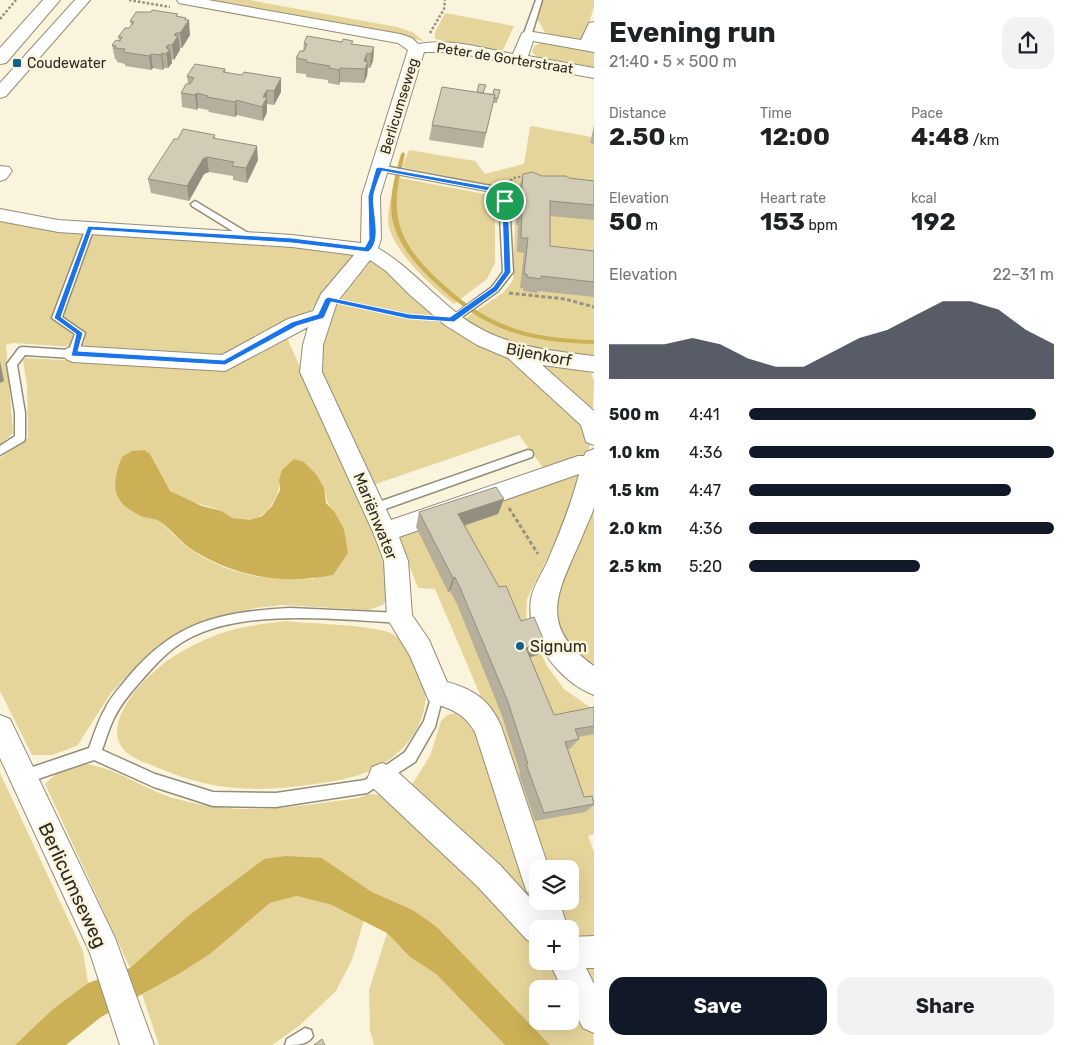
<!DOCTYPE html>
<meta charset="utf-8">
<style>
body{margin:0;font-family:Rubik,sans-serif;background:#f2f2f2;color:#202124;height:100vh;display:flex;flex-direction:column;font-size:19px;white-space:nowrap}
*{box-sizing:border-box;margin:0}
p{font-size:16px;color:#757577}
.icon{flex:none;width:28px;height:28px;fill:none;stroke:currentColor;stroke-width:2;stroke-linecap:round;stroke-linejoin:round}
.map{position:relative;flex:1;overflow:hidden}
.side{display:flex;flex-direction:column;background:#fff;width:475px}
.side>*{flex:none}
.buttons{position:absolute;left:529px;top:860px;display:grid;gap:10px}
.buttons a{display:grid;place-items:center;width:50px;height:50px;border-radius:10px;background:#fff;box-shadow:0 5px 20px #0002;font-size:25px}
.pin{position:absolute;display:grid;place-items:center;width:42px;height:42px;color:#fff;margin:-21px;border:2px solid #fff;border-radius:50%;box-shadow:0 1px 5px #0007}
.round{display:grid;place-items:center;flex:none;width:52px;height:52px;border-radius:15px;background:#f2f2f2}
.overview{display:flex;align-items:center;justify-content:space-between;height:85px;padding:0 15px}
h1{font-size:28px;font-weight:700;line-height:38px}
.figures{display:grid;grid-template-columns:repeat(3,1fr);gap:8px;height:85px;padding:5px 15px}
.figures div{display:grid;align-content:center}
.figures b{font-size:25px;font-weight:700}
.figures small{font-size:14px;font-weight:400}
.figures p{font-size:14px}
.chart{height:140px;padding:10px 15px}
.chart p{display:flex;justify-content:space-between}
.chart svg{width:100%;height:90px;margin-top:5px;fill:#111827;opacity:.7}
.primary-button{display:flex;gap:10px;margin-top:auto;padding:10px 15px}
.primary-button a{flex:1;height:58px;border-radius:15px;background:#111827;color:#fff;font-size:20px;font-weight:700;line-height:58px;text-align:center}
.primary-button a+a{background:#f2f2f2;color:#202124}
ul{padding:0 15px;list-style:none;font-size:16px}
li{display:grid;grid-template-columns:80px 60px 1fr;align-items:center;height:38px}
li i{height:12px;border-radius:6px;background:#111827}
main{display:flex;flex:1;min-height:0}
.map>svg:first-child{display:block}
</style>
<main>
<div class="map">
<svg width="594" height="1045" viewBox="0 0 594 1045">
<rect width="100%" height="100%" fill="#faf4dd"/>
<path fill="#e6d59b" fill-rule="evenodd" d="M 199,0 L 249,0 L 397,27 L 412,32 L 424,41 Z
M 543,0 L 594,0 L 594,7 L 584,38 L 581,40 L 548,37 L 537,19 Z
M 445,13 L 514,26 L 502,52 L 435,39 L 435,32 Z
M 541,43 L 594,50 L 594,70 L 540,60 L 532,52 L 534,46 Z
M 532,126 L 591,137 L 590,143 L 594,144 L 594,356 L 507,344 L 466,325 L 466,318 L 504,292 L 513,280 L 516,190 L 402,167 L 409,150 L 475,161 L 485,174 L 524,164 L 530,127 Z
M 395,177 L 495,196 L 495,263 L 487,279 L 454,304 C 433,288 389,248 388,220 C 388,206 393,191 395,177 Z
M 0,222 L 309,247 L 354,252 L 353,257 L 326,288 L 306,318 L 293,316 L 225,357 L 13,343 L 6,345 L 13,433 L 0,445 Z
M 369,258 L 406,286 L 457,333 L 511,357 L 587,429 L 590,444 L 587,458 L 544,469 L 519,435 L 370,486 L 319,373 L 319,359 L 331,309 Z
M 287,338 L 367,517 L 389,579 L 390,593 L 383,605 L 368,610 L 283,605 L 255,608 L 222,616 L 189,627 L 164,642 L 145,657 L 111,693 L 77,746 L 52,755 L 32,755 L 0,691 L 0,458 L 28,438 L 27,386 L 23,360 L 26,358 L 228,369 ZM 150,454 C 155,463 164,486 171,491 C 186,503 206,504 222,511 C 225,512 228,516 231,518 C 256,530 281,503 279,480 L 304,462 C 311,470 317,476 322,486 C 328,497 324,501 334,511 L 314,579 C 268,580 233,577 193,551 C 180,542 169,530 158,520 Z
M 544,364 L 590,370 L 594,381 L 593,408 L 589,411 L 540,365 Z
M 582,470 L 573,506 L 527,599 L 526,621 L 547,666 L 564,689 L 594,710 L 594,834 L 588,836 L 594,852 L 594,988 L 570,951 L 570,929 L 562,929 L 553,901 L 570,901 L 570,869 L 542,869 L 496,732 L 435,589 L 418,588 L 397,535 Z
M 594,488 L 594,674 L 575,659 L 553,619 L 568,556 Z
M 284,621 C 316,624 359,624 388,632 C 398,635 408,648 413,656 C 416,663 421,670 423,677 C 432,707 417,738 394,756 C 371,775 345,780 315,784 C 256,793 212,791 156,767 C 146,763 133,759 125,751 C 101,727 137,686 156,670 C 172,655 196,643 216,635 C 238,627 261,624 284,621 Z
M 459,712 L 473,717 L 545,921 L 411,786 L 430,756 L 441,721 L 447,715 Z
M 81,764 C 109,763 148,792 177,799 C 242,817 293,807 358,798 L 369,794 L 380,795 L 395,804 L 472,875 L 537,948 L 538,961 L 550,961 C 568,982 594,1016 594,1045 L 550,1045 L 437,927 L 413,910 L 372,892 L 322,858 L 264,859 L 188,916 L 130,968 L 45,784 L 58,772 ZM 538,989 L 570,989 L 570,1021 L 538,1021 Z
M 0,773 L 83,951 L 88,983 L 53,1009 L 15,1045 L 0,1045 Z
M 297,896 L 332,905 L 364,920 L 352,960 L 336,991 L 299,1026 L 272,1045 L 159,1045 L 142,994 L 210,954 L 270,903 Z
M 387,933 L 410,957 L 436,974 L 505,1045 L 374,1045 L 370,1030 L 369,990 Z"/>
<path fill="#cbb056" d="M 144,450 L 150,454 L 170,491 L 202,506 L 222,511 L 232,518 L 250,520 L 262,516 L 272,506 L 280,490 L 279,480 L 282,470 L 294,459 L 304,462 L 316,474 L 324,488 L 326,503 L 334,511 L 344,529 L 348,553 L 333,575 C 284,585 236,577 194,551 C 181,543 172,530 159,521 C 154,518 147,518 141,516 C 111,502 111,485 122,457 L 132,451 Z
M 286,856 L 322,858 L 372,892 L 413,910 L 437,927 L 550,1045 L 505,1045 L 436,974 L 410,957 L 387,933 L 332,905 L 297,896 L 270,903 L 210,954 L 180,973 L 101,1017 L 66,1045 L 15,1045 L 53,1009 L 88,983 L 130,968 L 188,916 L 264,859 Z"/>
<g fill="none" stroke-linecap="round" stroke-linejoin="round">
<path fill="#cbb056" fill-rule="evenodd" d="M 403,152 L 405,154 C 400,175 394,196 398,218 C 402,241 417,259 433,275 C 485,325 523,338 594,340 L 594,344 C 522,342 482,329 430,278 C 413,262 397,242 392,218 C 389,196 395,175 401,154 Z"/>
<defs>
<path id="service" d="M 536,0 L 542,0 L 532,33 L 530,38 L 524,38 L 523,36 Z
M 379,165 L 491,186 L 506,194 L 509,201 L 513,272 L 498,291 L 455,322 L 452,323 L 447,320 L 492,287 L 503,272 L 499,198 L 489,191 L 376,170 L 376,166 Z
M 195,201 L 253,236 L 253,240 L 247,240 L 192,206 L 191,204 Z
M 90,225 L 94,228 L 62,317 L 85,333 L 78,354 L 73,358 L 25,355 L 17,365 L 25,413 L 25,438 L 24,441 L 0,455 L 0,446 L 15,436 L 15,413 L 7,364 L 19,348 L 22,347 L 69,350 L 75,334 L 52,318 L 86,228 Z
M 528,450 L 532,451 L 533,454 L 532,457 L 374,513 L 370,511 L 368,508 L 370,505 Z
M 290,608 L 400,613 L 404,614 L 406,618 L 404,622 L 400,623 C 337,619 242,608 186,640 C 168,650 154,666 141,681 C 131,692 121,704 114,718 C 109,728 106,739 102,750 L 155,774 L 213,792 L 276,793 L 365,780 L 405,752 L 424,721 L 434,688 L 438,686 L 442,688 L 444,692 L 435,727 L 415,762 L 367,793 L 276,807 L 213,806 L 154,787 L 94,760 L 23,784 L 18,782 L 16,777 L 18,772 L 89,748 C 94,735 98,721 105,709 C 111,696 121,686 130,675 C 176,621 221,612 290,608 Z
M 305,1028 L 311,1030 L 313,1036 C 308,1045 297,1045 285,1045 L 287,1039 Z"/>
<path id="minor" d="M 75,0 L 90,0 L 6,96 L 0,98 L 0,83 Z
M 177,0 L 208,0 L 400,34 L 412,38 L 418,44 C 450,38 482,48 513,54 L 522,33 L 527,31 L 581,40 L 589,23 L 594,22 L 594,52 L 533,41 L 528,56 L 594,68 L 594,78 L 452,52 L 424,52 L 380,196 L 381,239 L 378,248 C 408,266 430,292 458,314 C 499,346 544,350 594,356 L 594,372 L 542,365 L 594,411 L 594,445 L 586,442 L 581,425 L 508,358 L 477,345 L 445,325 L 410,295 L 386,271 L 370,260 L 337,302 L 323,345 L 322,372 L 391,520 L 578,456 L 584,456 L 586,452 L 594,449 C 594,466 594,490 594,507 C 592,515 587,524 584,532 C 561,588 533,623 594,666 L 594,695 C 559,681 525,638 531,599 C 533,586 543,572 548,560 C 560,532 571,505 579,474 L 399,537 L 408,561 L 412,615 L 429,640 L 447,682 C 473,689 490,700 501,726 L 549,869 L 538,869 L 538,901 L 559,901 L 568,929 L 538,929 L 538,944 L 527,940 L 478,887 L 372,787 L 368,777 L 372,767 L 382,763 L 392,767 L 500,865 L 530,898 L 532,894 L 527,892 L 523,881 L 475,732 C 462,710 450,710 429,701 L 410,656 L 387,618 L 384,561 L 373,532 L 300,372 L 303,345 L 308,327 L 225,371 L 73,362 L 66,359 L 63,354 L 66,349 L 73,346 L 222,355 L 288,319 L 313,311 L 321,294 L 354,255 L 292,247 L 58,232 L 0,221 L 0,209 L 58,220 L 292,235 L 361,243 L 362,196 L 408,50 L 398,43 L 184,4 L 179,3 Z
M 0,166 L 9,167 L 12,171 L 6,179 L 0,181 Z
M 0,715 L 10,719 L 115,938 L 154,1045 L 120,1045 L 90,953 L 0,758 Z
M 594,936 L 594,968 L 586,968 L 594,984 L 594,1033 L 583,1028 L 570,1004 L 570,989 L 562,989 L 549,961 L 570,961 L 570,937 Z"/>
<path id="secondary" d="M 43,0 L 60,0 L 6,63 L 0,64 L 0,48 Z"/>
</defs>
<use href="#service" stroke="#938d78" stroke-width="3"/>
<use href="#minor" stroke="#938d78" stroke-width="2"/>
<use href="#secondary" stroke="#938d78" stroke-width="2"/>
<path stroke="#969282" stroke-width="2.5" stroke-dasharray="2.5 2" stroke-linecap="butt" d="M 129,0 L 170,7
M 0,19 L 16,0
M 430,33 L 444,9 L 445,0
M 507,184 L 513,178 L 526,176"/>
<path stroke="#969282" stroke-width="3" stroke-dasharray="4 2.5" stroke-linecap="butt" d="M 509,293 L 565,299 L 594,307
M 349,304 L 418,317
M 509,508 L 538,554"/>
<use href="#service" fill="#fff" fill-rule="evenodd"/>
<use href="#minor" fill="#fff" fill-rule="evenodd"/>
<use href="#secondary" fill="#fff" fill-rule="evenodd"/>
</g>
<path fill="#b5af9c" d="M 178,17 L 186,18 L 190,35 L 182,48 L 180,48 L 180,50 L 174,60 L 171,59 L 172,63 L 168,68 L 164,68 L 163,70 L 153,68 L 151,70 L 125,66 L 125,64 L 117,62 L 117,60 L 115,59 L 112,45 L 119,40 L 118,37 L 131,26 L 130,21 Z
M 353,41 L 352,44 L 374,47 L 373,61 L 370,68 L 368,68 L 367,76 L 364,83 L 340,82 L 339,85 L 328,83 L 328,80 L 306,77 L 306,74 L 296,73 L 296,58 L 303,51 L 304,43 Z
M 225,69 L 226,72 L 281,92 L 274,105 L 267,104 L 267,112 L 263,121 L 237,115 L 235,117 L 209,112 L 208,110 L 198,108 L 197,110 L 182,107 L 181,93 L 188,84 L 187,76 Z
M 500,90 L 497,103 L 493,103 L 483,148 L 429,140 L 432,125 L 484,93 L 493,94 Z
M 594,125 L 594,144 L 590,143 Z
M 215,135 L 215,138 L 258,160 L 247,183 L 233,180 L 233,176 L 209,172 L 204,174 L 189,201 L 151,193 L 148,179 L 178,139 Z
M 523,174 L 594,181 L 594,220 L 550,216 L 550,246 L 594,251 L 594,297 L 538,291 L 537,293 L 523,291 L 523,288 L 520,288 L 524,253 L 517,252 L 518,225 L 516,225 L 519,188 Z
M 504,499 L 498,514 L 464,526 L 499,587 L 521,621 L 538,655 L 530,657 L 554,715 L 594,707 L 594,734 L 578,737 L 579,739 L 570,749 L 568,749 L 584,797 L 594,802 L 594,805 L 585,812 L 535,821 L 519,774 L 520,772 L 501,713 L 457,604 L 450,591 L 448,592 L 416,527 L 419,512 Z"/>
<path fill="#938e7f" d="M 186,18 L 186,24 L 189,20 L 190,35 L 182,48 L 180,33 Z
M 176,33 L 177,38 L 178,36 L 180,50 L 174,60 L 172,45 L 174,35 Z
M 168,45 L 169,50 L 170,49 L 172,63 L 168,68 L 166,48 Z
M 374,47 L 373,61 L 370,68 L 371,54 Z
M 162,53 L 164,68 L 163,70 L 161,55 Z
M 367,53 L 366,65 L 368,62 L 367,76 L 364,83 L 365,69 L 364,61 Z
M 151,54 L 153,68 L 151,70 L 149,56 Z
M 340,68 L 340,82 L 339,85 L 339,70 Z
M 281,78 L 281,92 L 274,105 L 274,91 Z
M 267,90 L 267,112 L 263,121 L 262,107 L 263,97 Z
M 197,93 L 198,108 L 197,110 L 195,95 Z
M 236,100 L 237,115 L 235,117 L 235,102 Z
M 257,146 L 258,160 L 247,183 L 246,168 Z
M 207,157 L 209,172 L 204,174 L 189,201 L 187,186 L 203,159 Z
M 0,361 L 4,381 L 0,383 Z
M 504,499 L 498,514 L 453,529 L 458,514 Z
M 455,577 L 450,591 L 448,592 L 453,578 Z
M 545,643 L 538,655 L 519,660 L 526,648 Z"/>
<path fill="#d2cbb5" stroke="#938e7f" d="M 152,10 L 178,14 L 176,16 L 186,18 L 185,20 L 189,20 L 180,33 L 176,33 L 174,35 L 178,36 L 172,45 L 168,45 L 166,48 L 170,49 L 166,54 L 162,53 L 161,55 L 151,54 L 149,56 L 123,52 L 125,49 L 115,48 L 116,46 L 112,45 L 116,40 L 120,41 L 122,37 L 118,37 L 125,28 L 129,28 L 134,22 L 130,21 L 136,12 L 151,12 Z
M 307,36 L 342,42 L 343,39 L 353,41 L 351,44 L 374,47 L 371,54 L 367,53 L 364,61 L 368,62 L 365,69 L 340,68 L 339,70 L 329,68 L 330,66 L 306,62 L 307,60 L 296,58 L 300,51 L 304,51 L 307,44 L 304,43 Z
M 195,64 L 225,69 L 223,72 L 242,75 L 244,72 L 281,78 L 274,91 L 267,90 L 263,97 L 267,97 L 262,107 L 236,100 L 235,102 L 207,97 L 208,96 L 197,93 L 195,95 L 181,93 L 186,84 L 190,84 L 194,78 L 187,76 Z
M 479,84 L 486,85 L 483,93 L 477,92 Z
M 442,87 L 495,95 L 486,133 L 432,125 Z
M 494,89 L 500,90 L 498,98 L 494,98 L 495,95 L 493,94 Z
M 183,129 L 215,135 L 213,138 L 257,146 L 246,168 L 232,166 L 234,162 L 207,157 L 203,159 L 187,186 L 148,179 L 174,139 L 178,139 Z
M 532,172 L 542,176 L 566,176 L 569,178 L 594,181 L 594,205 L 550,201 L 550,246 L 594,251 L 594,282 L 541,276 L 541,279 L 527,277 L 527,274 L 524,274 L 528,238 L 521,238 L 522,211 L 520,210 L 523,174 Z
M 496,487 L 504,499 L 458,514 L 499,587 L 506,586 L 521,621 L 534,617 L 545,643 L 526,648 L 554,715 L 594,707 L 594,726 L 575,729 L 579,739 L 565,742 L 584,797 L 592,796 L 594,804 L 544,813 L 526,764 L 528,764 L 508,702 L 461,590 L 455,577 L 453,578 L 419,512 Z
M 322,1039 L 325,1045 L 314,1045 Z"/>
<path fill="#1a73e8" stroke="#fff" fill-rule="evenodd" d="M 379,167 L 491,187 L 505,194 L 508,201 L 511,272 L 497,291 L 454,322 L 409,319 L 331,302 L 324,318 L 297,326 L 225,365 L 71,356 L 76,334 L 54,318 L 88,226 L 292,238 L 365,247 L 369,239 L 368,196 L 376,168 ZM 382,171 L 489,191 L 500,197 L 502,201 L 504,272 L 493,287 L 450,317 L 409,314 L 328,297 L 325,299 L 318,314 L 292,322 L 224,360 L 78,351 L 83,333 L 61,317 L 92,230 L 292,243 L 368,252 C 384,241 371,210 374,194 C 376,186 379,178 382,171 Z"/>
<g fill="#0f5f91" stroke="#faf4dd" stroke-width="2">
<rect x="12" y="58" width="10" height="10" rx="2.5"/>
<circle cx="520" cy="646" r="5"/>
</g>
<g text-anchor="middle" stroke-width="5" stroke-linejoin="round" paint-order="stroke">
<g font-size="14" fill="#2c2a21" stroke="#faf4dd">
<text transform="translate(505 58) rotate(9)" y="5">Peter de Gorterstraat</text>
<text transform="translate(399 106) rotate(-73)" y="5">Berlicumseweg</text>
</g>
<g font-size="14" fill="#2c2a21" stroke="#faf4dd" text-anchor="start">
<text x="27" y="68">Coudewater</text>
</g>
<g font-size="16" fill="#2c2a21" stroke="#faf4dd">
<text transform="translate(539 354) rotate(11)" y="6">Bijenkorf</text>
<text transform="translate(376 516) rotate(68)" y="6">Mariënwater</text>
</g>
<g font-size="16" fill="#2c2a21" stroke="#faf4dd" text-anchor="start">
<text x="530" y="652">Signum</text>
</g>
<g font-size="19" fill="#2c2a21" stroke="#faf4dd">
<text transform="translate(73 885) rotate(65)" y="7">Berlicumseweg</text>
</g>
</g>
</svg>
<div class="buttons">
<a><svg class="icon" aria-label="layers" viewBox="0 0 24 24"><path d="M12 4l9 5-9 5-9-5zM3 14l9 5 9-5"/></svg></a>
<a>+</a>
<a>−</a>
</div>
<div class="pin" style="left:505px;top:201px;background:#1e9e55"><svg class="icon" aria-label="arrive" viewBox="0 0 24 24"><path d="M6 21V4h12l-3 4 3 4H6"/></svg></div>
</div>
<section class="side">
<div class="overview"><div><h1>Evening run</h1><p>21:40 · 5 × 500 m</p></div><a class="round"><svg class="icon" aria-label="share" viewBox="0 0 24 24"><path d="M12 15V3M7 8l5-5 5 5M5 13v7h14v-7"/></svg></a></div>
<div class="figures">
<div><p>Distance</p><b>2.50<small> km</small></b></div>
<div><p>Time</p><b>12:00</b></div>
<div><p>Pace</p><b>4:48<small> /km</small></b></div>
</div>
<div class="figures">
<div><p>Elevation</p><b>50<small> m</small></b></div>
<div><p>Heart rate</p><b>153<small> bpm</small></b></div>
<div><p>kcal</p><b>192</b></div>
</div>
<div class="chart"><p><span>Elevation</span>22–31 m</p>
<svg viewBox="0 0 160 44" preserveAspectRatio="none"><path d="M0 44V27L10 27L20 27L30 24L40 27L50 34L60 38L70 38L80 31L90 24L100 20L110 13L120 6L130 6L140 10L150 20L160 27V44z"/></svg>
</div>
<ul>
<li><b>500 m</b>4:41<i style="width:94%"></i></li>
<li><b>1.0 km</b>4:36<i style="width:100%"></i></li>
<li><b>1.5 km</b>4:47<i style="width:86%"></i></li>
<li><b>2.0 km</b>4:36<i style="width:100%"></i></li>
<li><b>2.5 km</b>5:20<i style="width:56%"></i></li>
</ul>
<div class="primary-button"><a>Save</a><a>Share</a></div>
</section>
</main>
